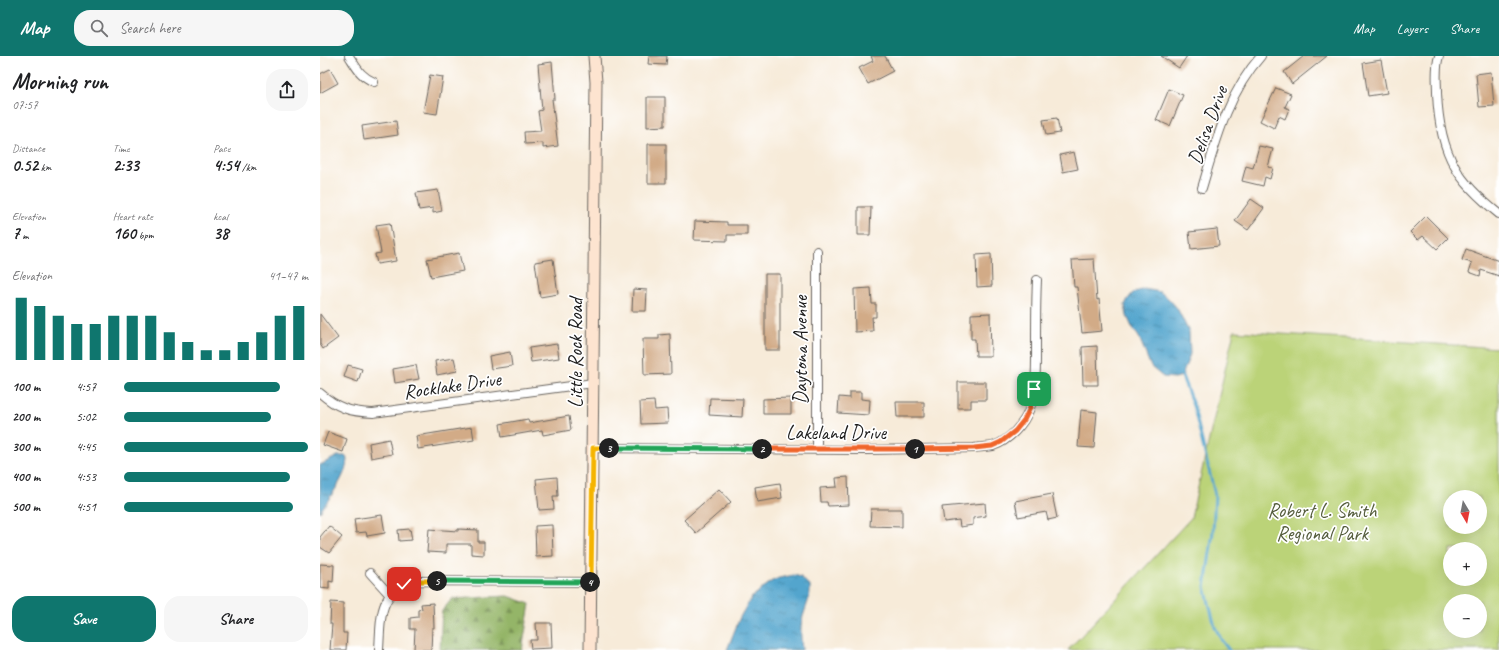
<!DOCTYPE html>
<meta charset="utf-8">
<style>
body{margin:0;font-family:Caveat,sans-serif;background:#f6f6f6;color:#202124;height:100vh;display:flex;flex-direction:column;font-size:15px;white-space:nowrap}
*{box-sizing:border-box;margin:0}
p{font-size:13px;color:#757577}
.icon{flex:none;width:22px;height:22px;fill:none;stroke:currentColor;stroke-width:2;stroke-linecap:round;stroke-linejoin:round}
.map{position:relative;flex:1;overflow:hidden}
.sheet{display:flex;flex-direction:column;background:#fff;width:320px}
.sheet>*{flex:none}
.needle{width:26px;rotate:170deg}
.tools{position:absolute;left:1123px;top:434px;display:grid;gap:8px}
.tools a{display:grid;place-items:center;width:44px;height:44px;border-radius:50%;background:#fff;box-shadow:0 4px 16px #0002;font-size:20px}
.pin{position:absolute;display:grid;place-items:center;width:34px;height:34px;color:#fff;margin:-17px;border-radius:8px;box-shadow:0 2px 6px #0006}
.km{position:absolute;width:20px;height:20px;margin:-10px;border-radius:50%;background:#222;color:#fff;font-size:11px;line-height:20px;text-align:center}
.round{display:grid;place-items:center;flex:none;width:42px;height:42px;border-radius:16px;background:#f6f6f6}
.summary{display:flex;align-items:center;justify-content:space-between;height:68px;padding:0 12px}
h1{font-size:22px;font-weight:700;line-height:30px}
.figures{display:grid;grid-template-columns:repeat(3,1fr);gap:6px;height:68px;padding:4px 12px}
.figures div{display:grid;align-content:center}
.figures b{font-size:17px;font-weight:700}
.figures small{font-size:11px;font-weight:400}
.figures p{font-size:11px}
.chart{height:112px;padding:8px 12px}
.chart p{display:flex;justify-content:space-between}
.chart svg{width:100%;height:72px;margin-top:4px;stroke:#0f766e;stroke-width:6}
.cta{display:flex;gap:8px;margin-top:auto;padding:8px 12px}
.cta a{flex:1;height:46px;border-radius:16px;background:#0f766e;color:#fff;font-size:16px;font-weight:700;line-height:46px;text-align:center}
.cta a+a{background:#f6f6f6;color:#202124}
ul{padding:0 12px;list-style:none;font-size:13px}
li{display:grid;grid-template-columns:64px 48px 1fr;align-items:center;height:30px}
li i{height:10px;border-radius:5px;background:#0f766e}
header{display:flex;align-items:center;gap:24px;box-sizing:border-box;height:56px;padding:0 20px;background:#0f766e;color:#fff}
header strong{font-size:19px}
nav{display:flex;gap:22px;margin-inline-start:auto;font-size:14px}
.search{width:280px;height:36px;background:#f6f6f6;display:flex;align-items:center;gap:10px;box-sizing:border-box;padding:0 14px;border-radius:16px;color:#757577;font-size:15px}
main{display:flex;flex:1;min-height:0}
.map>svg:first-child{display:block}
</style>
<header>
<strong>Map</strong>
<div class="search"><svg class="icon" aria-label="search" viewBox="0 0 24 24"><circle cx="10" cy="10" r="6"/><path d="M15 15l6 6"/></svg>Search here</div>
<nav><a>Map</a><a>Layers</a><a>Share</a></nav>
</header>
<main>
<section class="sheet">
<div class="summary"><div><h1>Morning run</h1><p>07:57</p></div><a class="round"><svg class="icon" aria-label="share" viewBox="0 0 24 24"><path d="M12 15V3M7 8l5-5 5 5M5 13v7h14v-7"/></svg></a></div>
<div class="figures">
<div><p>Distance</p><b>0.52<small> km</small></b></div>
<div><p>Time</p><b>2:33</b></div>
<div><p>Pace</p><b>4:54<small> /km</small></b></div>
</div>
<div class="figures">
<div><p>Elevation</p><b>7<small> m</small></b></div>
<div><p>Heart rate</p><b>160<small> bpm</small></b></div>
<div><p>kcal</p><b>38</b></div>
</div>
<div class="chart"><p><span>Elevation</span>41–47 m</p>
<svg viewBox="0 0 160 44" preserveAspectRatio="none"><path d="M5 44V6M15 44V11M25 44V17M35 44V22M45 44V22M55 44V17M65 44V17M75 44V17M85 44V27M95 44V33M105 44V38M115 44V38M125 44V33M135 44V27M145 44V17M155 44V11"/></svg>
</div>
<ul>
<li><b>100 m</b>4:57<i style="width:85%"></i></li>
<li><b>200 m</b>5:02<i style="width:80%"></i></li>
<li><b>300 m</b>4:45<i style="width:100%"></i></li>
<li><b>400 m</b>4:53<i style="width:90%"></i></li>
<li><b>500 m</b>4:51<i style="width:92%"></i></li>
</ul>
<div class="cta"><a>Save</a><a>Share</a></div>
</section>
<div class="map">
<svg width="1179" height="594" viewBox="0 0 1179 594">
<defs>
<pattern id="forest-firs" width="22" height="20" patternUnits="userSpaceOnUse"><rect width="22" height="20" fill="#94b568"/><path d="M5 1l3.5 6h-7zM16 11l3.5 6h-7z" fill="#789255"/></pattern>
<pattern id="water-ripples" width="26" height="14" patternUnits="userSpaceOnUse"><rect width="26" height="14" fill="#52a5cd"/><path d="M2 4q2-2 4 0t4 0M15 11q2-2 4 0t4 0" fill="none" stroke="#4386a6"/></pattern>
</defs>
<rect width="100%" height="100%" fill="#fff"/>
<filter id="ink" filterUnits="userSpaceOnUse"><feTurbulence type="fractalNoise" baseFrequency=".025" numOctaves="2"/><feDisplacementMap in="SourceGraphic" scale="8" xChannelSelector="R" yChannelSelector="G"/><feConvolveMatrix kernelMatrix="1 2 1 2 8 2 1 2 1" color-interpolation-filters="sRGB"/></filter>
<filter id="wash" filterUnits="userSpaceOnUse"><feTurbulence type="fractalNoise" baseFrequency=".012" numOctaves="4" result="noise"/><feDisplacementMap in="SourceGraphic" scale="16" xChannelSelector="R" yChannelSelector="G"/><feGaussianBlur stdDeviation="0.9" result="paint"/><feColorMatrix in="noise" values="0 0 0 0 0 0 0 0 0 0 0 0 0 0 0 0 0 1.4 0 .05"/><feComposite in="paint" operator="in"/></filter>
<g filter="url(#wash)">
<rect width="100%" height="100%" fill="#f7ebd9"/>
<path fill="url(#forest-firs)" stroke="#586842" d="M 188,540 L 210,548 L 202,594 L 120,594 L 122,555 L 132,543 Z"/>
<path fill="#bbd378" stroke="#6c784a" fill-rule="evenodd" d="M 914,275 L 1179,292 L 1179,594 L 748,594 L 871,462 ZM 1130,441 L 1160,441 L 1160,471 L 1130,471 ZM 1130,493 L 1160,493 L 1160,523 L 1130,523 ZM 1130,545 L 1160,545 L 1160,575 L 1130,575 Z"/>
<path fill="url(#water-ripples)" stroke="#376074" d="M 824,233 L 840,236 L 849,243 L 857,252 L 869,276 L 870,298 L 862,320 L 855,322 L 843,321 L 831,311 L 819,281 L 812,271 L 807,260 L 805,249 L 808,243 L 813,237 Z
M 18,400 L 26,400 C 32,414 7,445 0,456 L 0,409 Z
M 474,519 L 481,521 L 490,530 C 491,542 485,552 482,564 C 480,574 481,584 482,594 L 407,594 L 420,561 L 432,541 L 452,525 L 459,522 Z"/>
<g fill="none" stroke-linecap="round" stroke-linejoin="round">
<path stroke="#52a5cd" stroke-width="3" d="M 862,320 L 874,352 L 895,439 L 893,476 L 885,531 L 895,571 L 902,585 L 909,594"/>
</g>
<g id="blocks">
<path fill="#d2ab87" d="M 329,0 L 347,0 L 346,9 L 328,8 Z
M 551,0 L 565,0 L 573,15 L 548,28 L 539,12 L 553,5 Z
M 841,0 L 867,0 L 859,12 Z
M 984,0 L 1007,0 L 972,28 L 964,16 Z
M 1061,4 L 1067,37 L 1048,40 L 1043,7 Z
M 232,6 L 235,43 L 232,43 L 238,90 L 223,92 L 223,87 L 205,88 L 204,76 L 221,75 L 218,55 L 222,54 L 218,8 Z
M 10,13 L 18,27 L 0,37 L 0,18 Z
M 1171,16 L 1174,50 L 1159,51 L 1156,18 Z
M 110,19 L 123,21 L 117,58 L 103,56 Z
M 956,32 L 971,38 L 965,51 L 969,53 L 965,63 L 959,60 L 954,72 L 940,65 Z
M 849,33 L 863,39 L 850,70 L 836,64 Z
M 327,41 L 345,41 L 345,70 L 327,71 Z
M 737,62 L 740,77 L 726,79 L 723,64 Z
M 76,65 L 78,79 L 44,84 L 42,70 Z
M 328,88 L 346,88 L 346,127 L 328,127 Z
M 939,90 L 953,93 L 948,111 L 953,112 L 950,123 L 945,121 L 943,130 L 922,125 L 926,110 L 933,112 Z
M 754,96 L 758,113 L 743,116 L 740,99 Z
M 118,134 L 122,155 L 113,157 L 113,152 L 99,154 L 96,137 Z
M 931,143 L 944,152 L 928,174 L 915,165 Z
M 538,151 L 551,151 L 550,179 L 538,179 Z
M 1106,160 L 1128,182 L 1117,193 L 1103,180 L 1098,184 L 1090,176 Z
M 375,165 L 407,166 L 407,169 L 427,169 L 427,179 L 407,179 L 407,185 L 374,184 Z
M 70,167 L 76,205 L 57,208 L 55,198 L 61,197 L 56,169 Z
M 897,173 L 899,190 L 871,193 L 869,176 Z
M 1146,193 L 1179,205 L 1179,220 L 1161,214 L 1160,220 L 1149,216 L 1152,207 L 1142,204 Z
M 139,197 L 143,215 L 111,221 L 107,203 Z
M 671,198 L 672,230 L 657,231 L 656,199 Z
M 233,203 L 238,238 L 220,241 L 215,206 Z
M 774,203 L 777,244 L 779,243 L 782,275 L 762,277 L 757,231 L 754,231 L 752,204 Z
M 445,218 L 460,218 L 460,294 L 445,294 Z
M 551,232 L 552,248 L 556,248 L 556,261 L 552,261 L 553,275 L 535,276 L 534,233 Z
M 313,233 L 327,234 L 326,255 L 312,255 Z
M 670,257 L 671,300 L 656,300 L 655,283 L 651,283 L 651,258 Z
M 0,258 L 18,282 L 3,293 L 0,288 Z
M 350,278 L 351,318 L 324,319 L 323,283 L 339,283 L 339,279 Z
M 237,288 L 239,302 L 211,306 L 209,292 Z
M 777,290 L 778,329 L 763,329 L 762,291 Z
M 190,296 L 192,310 L 171,313 L 169,300 Z
M 134,302 L 137,315 L 117,319 L 115,305 Z
M 28,309 L 42,313 L 38,326 L 24,321 Z
M 96,309 L 99,323 L 75,327 L 73,313 Z
M 638,326 L 666,326 L 666,344 L 651,344 L 651,352 L 638,352 Z
M 530,336 L 541,336 L 541,343 L 550,344 L 549,359 L 518,357 L 519,341 L 530,342 Z
M 390,342 L 423,343 L 422,361 L 389,359 Z
M 471,342 L 471,358 L 443,358 L 443,343 Z
M 334,345 L 335,354 L 347,353 L 348,367 L 321,368 L 320,346 Z
M 576,346 L 604,346 L 604,361 L 577,361 Z
M 761,354 L 777,356 L 774,392 L 758,391 Z
M 249,360 L 251,374 L 223,379 L 222,374 L 182,381 L 180,368 L 208,363 L 209,367 Z
M 152,371 L 154,384 L 98,393 L 96,380 Z
M 8,376 L 27,383 L 23,396 L 3,389 Z
M 69,383 L 72,398 L 51,402 L 49,387 Z
M 237,421 L 238,440 L 233,440 L 234,453 L 219,454 L 216,423 Z
M 528,421 L 529,449 L 508,450 L 507,446 L 501,446 L 500,432 L 517,431 L 516,422 Z
M 460,427 L 462,442 L 437,446 L 435,431 Z
M 399,433 L 411,446 L 376,477 L 364,464 Z
M 732,438 L 737,462 L 728,464 L 726,456 L 698,461 L 695,445 Z
M 665,447 L 666,460 L 653,462 L 653,469 L 640,471 L 639,464 L 624,466 L 622,451 Z
M 551,453 L 582,453 L 582,471 L 550,470 Z
M 62,459 L 65,477 L 47,480 L 46,476 L 36,477 L 34,463 Z
M 232,469 L 233,500 L 216,501 L 215,470 Z
M 9,470 L 22,481 L 9,497 L 0,491 L 0,481 Z
M 90,473 L 92,484 L 79,485 L 78,474 Z
M 109,473 L 138,475 L 138,473 L 158,474 L 158,486 L 164,486 L 164,499 L 151,498 L 151,488 L 126,488 L 126,497 L 107,496 Z
M 0,508 L 14,509 L 13,526 L 9,525 L 9,533 L 0,532 Z
M 11,546 L 23,547 L 23,577 L 27,577 L 26,594 L 10,594 L 12,568 L 10,568 Z
M 113,547 L 114,572 L 112,572 L 111,594 L 94,594 L 95,573 L 90,573 L 90,562 L 98,561 L 98,554 L 102,553 L 101,548 Z
M 216,567 L 231,567 L 232,592 L 211,593 L 210,584 L 217,584 Z"/>
</g>
</g>
<g filter="url(#ink)">
<use href="#blocks" fill-opacity="0" stroke="#69645e" stroke-width="1"/>
<g fill="none" stroke-linecap="round" stroke-linejoin="round">
<defs>
<path id="street" d="M 29,0 C 37,12 40,20 54,26
M 1119,0 C 1115,12 1117,24 1117,37 C 1118,62 1122,89 1135,111 C 1144,128 1164,146 1179,158
M 882,132 C 896,85 908,37 941,0
M 0,337 C 17,352 30,356 53,357 L 273,327
M 273,392 L 546,394 L 654,392 C 660,391 667,391 673,390 C 689,385 704,368 710,352 C 717,331 716,307 716,285 C 716,265 716,245 717,224
M 497,394 L 497,195
M 50,517 L 70,539
M 59,594 C 61,562 58,534 95,525 L 271,526"/>
<path id="secondary" d="M 270,594 L 276,26 L 274,0"/>
</defs>
<use href="#street" stroke="#69645e" stroke-width="10"/>
<use href="#secondary" stroke="#69645e" stroke-width="13"/>
<use href="#street" stroke="#fff" stroke-width="8"/>
<use href="#secondary" stroke="#fde4d0" stroke-width="11"/>
</g>
</g>
<g fill="none" stroke-linecap="round" stroke-linejoin="round" filter="url(#ink)">
<defs>
<path id="split-1" d="M 595,393 L 654,392 L 672,390 L 681,386 L 695,375 L 704,364 L 710,352 L 714,333"/>
<path id="split-2" d="M 442,393 L 595,393"/>
<path id="split-3" d="M 289,392 L 442,393"/>
<path id="split-4" d="M 270,526 L 271,526 L 273,392 L 289,392"/>
<path id="split-5" d="M 117,525 L 270,526"/>
<path id="split-6" d="M 84,528 L 95,525 L 117,525"/>
</defs>
<use href="#split-1" stroke="#fff" stroke-width="8"/>
<use href="#split-2" stroke="#fff" stroke-width="8"/>
<use href="#split-3" stroke="#fff" stroke-width="8"/>
<use href="#split-4" stroke="#fff" stroke-width="8"/>
<use href="#split-5" stroke="#fff" stroke-width="8"/>
<use href="#split-6" stroke="#fff" stroke-width="8"/>
<use href="#split-1" stroke="#f0652b" stroke-width="5"/>
<use href="#split-2" stroke="#f0652b" stroke-width="5"/>
<use href="#split-3" stroke="#22a559" stroke-width="5"/>
<use href="#split-4" stroke="#f5b400" stroke-width="5"/>
<use href="#split-5" stroke="#22a559" stroke-width="5"/>
<use href="#split-6" stroke="#f5b400" stroke-width="5"/>
</g>
<g text-anchor="middle" stroke-width="3.5" stroke-linejoin="round" paint-order="stroke">
<g font-size="20" fill="#1c1c1c" stroke="#fff">
<text transform="translate(887 69) rotate(-70)" y="7">Delisa Drive</text>
<text transform="translate(480 294) rotate(-90)" y="7">Daytona Avenue</text>
<text transform="translate(255 297) rotate(-90)" y="7">Little Rock Road</text>
<text transform="translate(132 329) rotate(-8)" y="7">Rocklake Drive</text>
<text x="516" y="383">Lakeland Drive</text>
</g>
<g font-size="20" fill="#545c3c" stroke="#fff">
<text x="1002" y="461">Robert L. Smith<tspan x="1002" dy="23">Regional Park</tspan></text>
</g>
</g>
</svg>
<div class="tools">
<a><svg class="needle" viewBox="-14 -14 28 28"><path d="M0-13l5 13h-10z" fill="#e53935"/><path d="M0 13l5-13h-10z" fill="#757577"/></svg></a>
<a>+</a>
<a>−</a>
</div>
<div class="pin" style="left:714px;top:333px;background:#1e9e55"><svg class="icon" aria-label="arrive" viewBox="0 0 24 24"><path d="M6 21V4h12l-3 4 3 4H6"/></svg></div>
<div class="pin" style="left:84px;top:528px;background:#d93025"><svg class="icon" aria-label="check" viewBox="0 0 24 24"><path d="M5 12l5 5 9-10"/></svg></div>
<b class="km" style="left:595px;top:393px">1</b>
<b class="km" style="left:442px;top:393px">2</b>
<b class="km" style="left:289px;top:392px">3</b>
<b class="km" style="left:270px;top:526px">4</b>
<b class="km" style="left:117px;top:525px">5</b>
</div>
</main>
